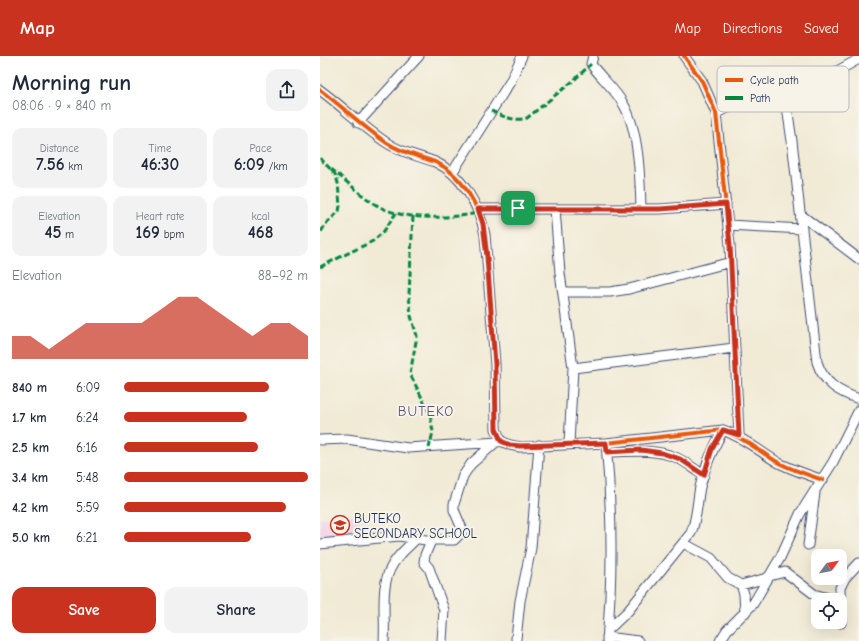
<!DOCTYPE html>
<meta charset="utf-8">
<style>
body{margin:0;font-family:"Comic Neue",sans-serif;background:#f2f2f3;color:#1f2937;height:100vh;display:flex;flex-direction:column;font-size:15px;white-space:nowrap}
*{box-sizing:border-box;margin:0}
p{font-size:13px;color:#747a83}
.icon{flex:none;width:22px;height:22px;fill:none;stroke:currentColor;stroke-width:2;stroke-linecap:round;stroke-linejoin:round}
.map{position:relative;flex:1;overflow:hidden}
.side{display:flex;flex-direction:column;background:#fff;width:320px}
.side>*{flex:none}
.needle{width:26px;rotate:58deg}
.fabs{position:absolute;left:491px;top:493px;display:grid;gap:8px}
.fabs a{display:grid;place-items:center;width:36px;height:36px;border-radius:8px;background:#fff;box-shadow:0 4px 16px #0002;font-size:20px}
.pin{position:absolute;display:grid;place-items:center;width:34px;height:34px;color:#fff;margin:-17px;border-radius:8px;box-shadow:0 2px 6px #0006}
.round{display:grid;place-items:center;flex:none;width:42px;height:42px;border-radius:12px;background:#f2f2f3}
.headline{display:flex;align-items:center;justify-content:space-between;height:68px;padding:0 12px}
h1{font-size:22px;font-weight:600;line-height:30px}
.metrics{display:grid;grid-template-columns:repeat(3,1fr);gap:6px;height:68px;padding:4px 12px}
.metrics div{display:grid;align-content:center;border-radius:10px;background:#f2f2f3;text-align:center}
.metrics b{font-size:17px;font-weight:600}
.metrics small{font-size:11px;font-weight:400}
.metrics p{font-size:11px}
.chart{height:112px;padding:8px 12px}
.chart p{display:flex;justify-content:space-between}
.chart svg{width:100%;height:72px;margin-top:4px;fill:#c8321e;opacity:.7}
.primary-button{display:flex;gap:8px;margin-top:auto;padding:8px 12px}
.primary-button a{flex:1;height:46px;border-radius:12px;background:#c8321e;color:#fff;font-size:16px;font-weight:600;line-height:46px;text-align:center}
.primary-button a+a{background:#f2f2f3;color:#1f2937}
ul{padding:0 12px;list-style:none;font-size:13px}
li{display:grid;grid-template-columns:64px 48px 1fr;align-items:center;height:30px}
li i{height:10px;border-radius:5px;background:#c8321e}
header{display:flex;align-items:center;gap:24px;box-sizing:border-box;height:56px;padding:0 20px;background:#c8321e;color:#fff}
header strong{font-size:19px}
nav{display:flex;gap:22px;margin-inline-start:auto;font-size:14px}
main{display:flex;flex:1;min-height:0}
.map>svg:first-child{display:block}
</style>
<header>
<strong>Map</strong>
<nav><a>Map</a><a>Directions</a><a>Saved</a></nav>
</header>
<main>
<section class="side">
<div class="headline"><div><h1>Morning run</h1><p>08:06 · 9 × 840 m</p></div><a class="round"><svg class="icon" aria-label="share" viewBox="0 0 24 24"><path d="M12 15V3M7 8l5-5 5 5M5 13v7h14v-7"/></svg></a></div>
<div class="metrics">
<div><p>Distance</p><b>7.56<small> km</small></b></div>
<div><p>Time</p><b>46:30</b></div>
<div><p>Pace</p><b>6:09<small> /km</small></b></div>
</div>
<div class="metrics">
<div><p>Elevation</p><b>45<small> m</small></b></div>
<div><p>Heart rate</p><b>169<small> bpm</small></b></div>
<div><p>kcal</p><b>468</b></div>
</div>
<div class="chart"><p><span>Elevation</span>88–92 m</p>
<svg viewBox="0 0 160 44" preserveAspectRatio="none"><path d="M0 44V30L10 30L20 38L30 30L40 22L50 22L60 22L70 22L80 14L90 6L100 6L110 14L120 22L130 30L140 22L150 22L160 30V44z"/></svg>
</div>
<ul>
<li><b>840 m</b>6:09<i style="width:79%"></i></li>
<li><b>1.7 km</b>6:24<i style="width:67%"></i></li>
<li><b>2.5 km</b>6:16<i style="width:73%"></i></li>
<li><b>3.4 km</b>5:48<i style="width:100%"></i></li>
<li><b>4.2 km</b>5:59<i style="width:88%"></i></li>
<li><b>5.0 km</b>6:21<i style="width:69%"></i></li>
</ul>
<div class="primary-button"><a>Save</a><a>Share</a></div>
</section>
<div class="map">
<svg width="539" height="585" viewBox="0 0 539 585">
<rect width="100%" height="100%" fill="#f7f3e8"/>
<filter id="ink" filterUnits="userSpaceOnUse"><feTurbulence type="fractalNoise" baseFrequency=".025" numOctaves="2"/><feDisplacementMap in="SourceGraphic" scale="8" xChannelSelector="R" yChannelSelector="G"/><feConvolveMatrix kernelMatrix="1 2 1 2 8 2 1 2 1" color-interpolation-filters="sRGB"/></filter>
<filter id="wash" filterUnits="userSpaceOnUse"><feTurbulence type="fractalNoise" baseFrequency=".012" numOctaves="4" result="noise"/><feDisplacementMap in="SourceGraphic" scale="16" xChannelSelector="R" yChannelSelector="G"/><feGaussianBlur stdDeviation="0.9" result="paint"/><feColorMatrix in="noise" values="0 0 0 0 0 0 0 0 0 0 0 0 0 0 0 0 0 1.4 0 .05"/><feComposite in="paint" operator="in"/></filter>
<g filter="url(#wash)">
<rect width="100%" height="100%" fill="#f1ead5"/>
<path fill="#efd0e6" d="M 39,458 L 41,477 L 0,482 L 0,462 Z"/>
</g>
<g filter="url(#ink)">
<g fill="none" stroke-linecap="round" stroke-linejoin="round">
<defs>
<path id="minor" d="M 273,0 L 271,8 C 281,22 295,33 304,49 C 319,76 320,121 321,152
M 364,0 L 382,25 L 396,57 L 410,189 L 419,379
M 0,34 C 23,51 43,71 67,87 C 82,97 99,100 115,106 C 142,118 160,151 165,179 L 175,308 L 176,373 L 181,385 L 190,389 L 200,391 L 286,387 L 403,374 C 425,382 440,396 459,407 C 473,414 488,419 503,424
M 466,44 L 472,85 L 497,306 C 504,328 519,336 539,343
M 396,57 L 435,40 L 445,39 L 466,44 L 474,43 L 501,24 L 539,3
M 38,67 L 99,0
M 132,117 L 190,26 L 202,0
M 157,153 L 340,153 L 406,148
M 235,153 L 240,217 L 253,312 L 249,388
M 481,159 L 539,203
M 408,169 L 482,173
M 243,236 L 290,236 L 309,233 L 411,206
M 253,312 L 414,292
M 0,384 L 27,383 L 88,392 L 178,386
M 286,387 C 292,452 293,519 287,585
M 287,396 C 310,396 333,392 355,401 C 365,405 374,413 384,419
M 111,485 L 105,499 L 104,506 L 109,512 L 124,554 L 122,585
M 363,487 L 391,502 L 408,522 L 421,529 L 424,538 L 425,557
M 0,488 L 79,480 L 106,484 L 134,484 L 143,475 L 134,454 L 134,448 L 143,420 L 151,408 L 176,386
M 488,489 L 495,437
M 449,520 L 465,516 L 494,538 L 515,544
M 421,529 L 447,522
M 521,567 L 520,532 L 525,522 L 539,507
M 288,574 L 308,555 L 371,477 C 377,462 377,447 380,431 C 385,410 393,392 403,374
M 287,581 L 318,585
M 196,583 L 200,545 L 211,492 L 219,389
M 64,585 C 66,561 59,529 73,508 C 79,498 88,491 96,483
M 400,585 L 407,574 L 433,548 L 460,502 L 480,458 L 513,406 L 539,354"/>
</defs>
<use href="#minor" stroke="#3b4b70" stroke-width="11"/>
<use href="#minor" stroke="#fff" stroke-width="9"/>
<path stroke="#00873e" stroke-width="3" stroke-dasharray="6 3" stroke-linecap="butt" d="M 171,55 C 183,60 193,66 207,62 L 253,25 L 271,8
M 0,102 L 15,118 L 18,127 L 20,150 L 19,155 L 5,169 L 0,178
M 11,113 C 27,125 44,143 62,152 C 90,165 130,162 159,157
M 93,160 L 89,238 L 91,260 L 97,280 L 90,318 L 110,358 L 113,376 L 109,392
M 0,211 L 53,185 L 64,175 L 76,157"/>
<defs>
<path id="cycleway" d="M 364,0 L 382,25 L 396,57 L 410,189 L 419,379
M 0,34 C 23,51 43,71 67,87 C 82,97 99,100 115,106 C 142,118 160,151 165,179 L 175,308 L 176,373 L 181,385 L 190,389 L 200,391 L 286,387 L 403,374 C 425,382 440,396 459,407 C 473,414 488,419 503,424"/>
</defs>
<use href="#cycleway" stroke="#f7f3e8" stroke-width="6"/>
<use href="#cycleway" stroke="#e8590c" stroke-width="4"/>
</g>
</g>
<g fill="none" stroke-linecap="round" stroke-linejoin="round" filter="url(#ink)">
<defs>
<path id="route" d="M 406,148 L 410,189 L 419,379 L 403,374 L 392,393 L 384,419 L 360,403 L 342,397 L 321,394 L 287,396 L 286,387 L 200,390 L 190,389 L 181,385 L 176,373 L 175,308 L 167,201 L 163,168 L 158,153 L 340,153 Z"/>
</defs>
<use href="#route" stroke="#fff" stroke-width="8"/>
<use href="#route" stroke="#c8321e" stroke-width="5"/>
</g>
<defs>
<symbol id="school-ring" viewBox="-11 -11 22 22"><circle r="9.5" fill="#f7f3e8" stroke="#c8321e" stroke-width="1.5"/><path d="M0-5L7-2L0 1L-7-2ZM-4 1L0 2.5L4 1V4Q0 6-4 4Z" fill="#c8321e"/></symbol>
</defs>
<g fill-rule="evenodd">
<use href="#school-ring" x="9" y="458" width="22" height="22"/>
</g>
<g text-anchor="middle" stroke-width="4" stroke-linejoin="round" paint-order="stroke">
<g font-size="13" fill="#1b2f5e" stroke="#f7f3e8" text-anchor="start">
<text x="34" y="467">BUTEKO<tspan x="34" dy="15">SECONDARY SCHOOL</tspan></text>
</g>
<g font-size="14" letter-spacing="1" fill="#5d517d" stroke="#f7f3e8">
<text x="106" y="360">BUTEKO</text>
</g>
</g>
<rect x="397" y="10" width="132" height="46" rx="6" fill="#f7f3e8" stroke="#b5b8bf" stroke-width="1"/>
<rect x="405" y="22" width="18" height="4" fill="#e8590c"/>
<rect x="405" y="40" width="18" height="4" fill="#00873e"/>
<g font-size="11" fill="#1b2f5e">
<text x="430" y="28">Cycle path</text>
<text x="430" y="46">Path</text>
</g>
</svg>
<div class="fabs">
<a><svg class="needle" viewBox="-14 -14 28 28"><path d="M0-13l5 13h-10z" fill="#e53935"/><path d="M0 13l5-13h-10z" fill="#747a83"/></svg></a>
<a><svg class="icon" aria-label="locate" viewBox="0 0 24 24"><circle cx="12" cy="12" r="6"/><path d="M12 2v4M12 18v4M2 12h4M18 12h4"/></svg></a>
</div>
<div class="pin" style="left:198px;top:152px;background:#1e9e55"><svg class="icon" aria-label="arrive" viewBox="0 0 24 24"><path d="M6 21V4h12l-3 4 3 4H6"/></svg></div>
</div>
</main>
